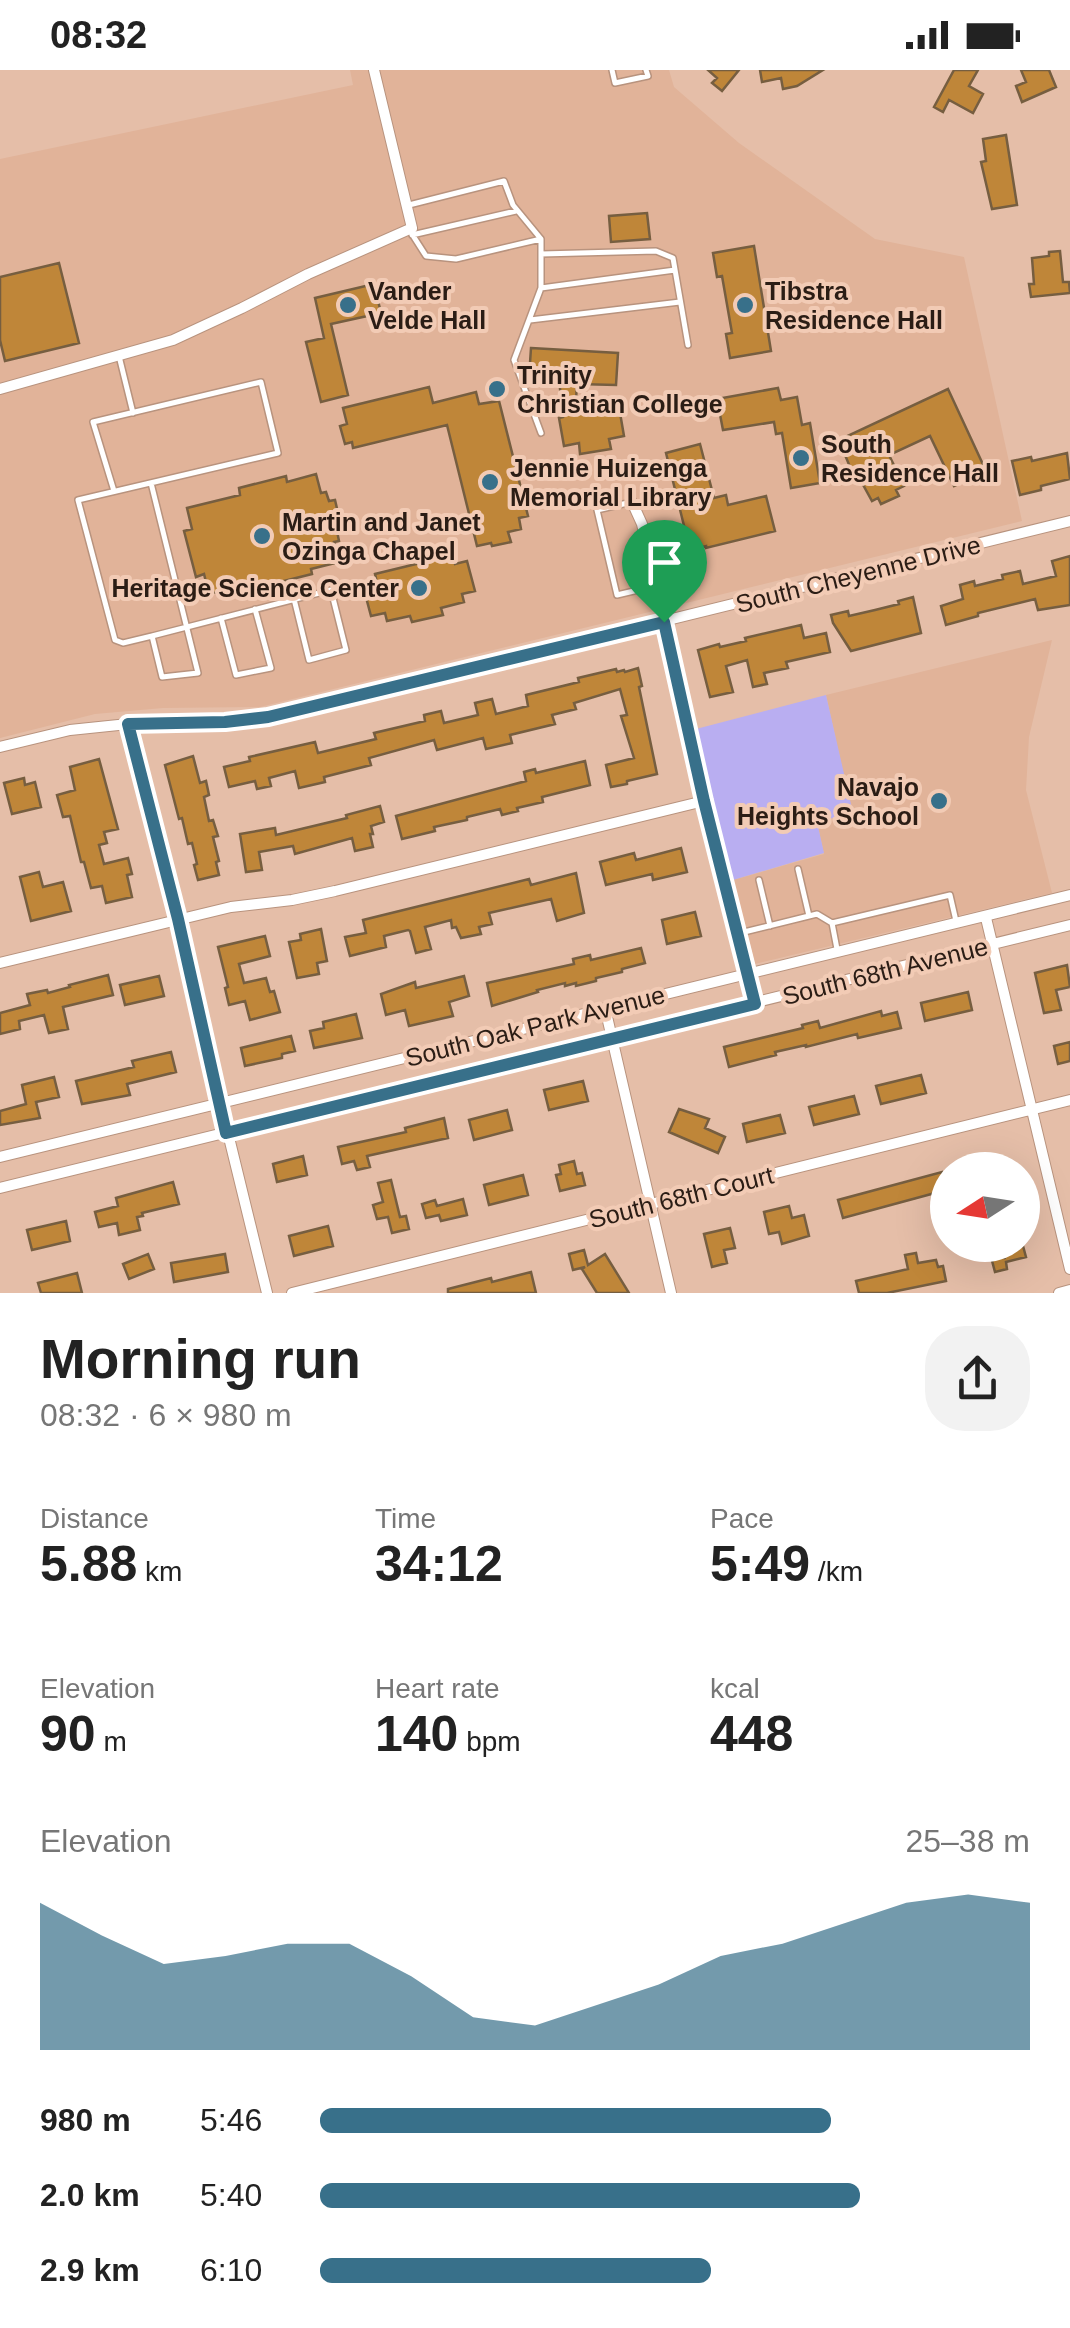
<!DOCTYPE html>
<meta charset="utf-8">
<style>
body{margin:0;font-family:Helvetica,sans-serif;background:#f2f2f2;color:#222;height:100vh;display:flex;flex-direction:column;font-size:38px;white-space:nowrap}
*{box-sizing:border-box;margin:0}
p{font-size:32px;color:#767676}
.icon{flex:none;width:55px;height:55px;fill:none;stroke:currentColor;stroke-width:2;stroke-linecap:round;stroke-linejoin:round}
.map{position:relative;height:1223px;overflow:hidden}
.drawer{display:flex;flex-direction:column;background:#fff;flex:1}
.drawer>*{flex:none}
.needle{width:65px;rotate:258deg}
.buttons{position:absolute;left:930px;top:1082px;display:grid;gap:20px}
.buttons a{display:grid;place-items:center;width:110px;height:110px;border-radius:50%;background:#fff;box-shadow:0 10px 40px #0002;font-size:50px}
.pin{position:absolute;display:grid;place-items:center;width:85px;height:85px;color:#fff;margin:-102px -42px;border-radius:50% 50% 50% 0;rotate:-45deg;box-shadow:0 0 10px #0007}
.pin .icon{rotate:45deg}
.round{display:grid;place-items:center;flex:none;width:105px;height:105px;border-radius:40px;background:#f2f2f2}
.overview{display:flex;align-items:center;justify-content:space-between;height:170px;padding:0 40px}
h1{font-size:55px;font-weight:800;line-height:75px}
.metrics{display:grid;grid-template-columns:repeat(3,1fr);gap:15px;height:170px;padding:10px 40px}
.metrics div{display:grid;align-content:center}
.metrics b{font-size:50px;font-weight:800}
.metrics small{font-size:28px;font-weight:400}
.metrics p{font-size:28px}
.chart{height:280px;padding:20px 40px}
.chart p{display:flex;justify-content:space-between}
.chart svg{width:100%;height:180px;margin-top:10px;fill:#38708a;opacity:.7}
ul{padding:0 40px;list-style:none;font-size:32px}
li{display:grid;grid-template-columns:160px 120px 1fr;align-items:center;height:75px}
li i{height:25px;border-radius:12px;background:#38708a}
.status{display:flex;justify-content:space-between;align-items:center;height:70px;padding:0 50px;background:#fff;direction:ltr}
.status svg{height:28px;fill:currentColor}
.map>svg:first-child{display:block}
</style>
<div class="status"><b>08:32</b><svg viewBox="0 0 49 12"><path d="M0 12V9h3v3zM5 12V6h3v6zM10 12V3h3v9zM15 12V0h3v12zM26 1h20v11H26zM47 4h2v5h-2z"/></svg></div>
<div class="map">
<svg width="1070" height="1223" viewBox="0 0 1070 1223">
<rect width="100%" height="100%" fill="#e5bea8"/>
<path fill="#e1b399" d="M 350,0 L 669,0 L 674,17 L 739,73 L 875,169 L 964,187 L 1022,451 L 260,637 L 163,638 L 95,644 L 0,668 L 0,89 L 353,15 Z
M 1052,570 L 1029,667 L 1026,720 L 1052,823 L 755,894 L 733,810 L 824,784 L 817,752 L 852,743 L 826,625 Z"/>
<path fill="#b9aef1" d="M 826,625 L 853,743 L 817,752 L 824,783 L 733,810 L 696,659 Z"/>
<path fill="#bf8639" stroke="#765e40" stroke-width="2.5" d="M 708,0 L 739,0 L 722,21 L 712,13 L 717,8 Z
M 760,0 L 823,0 L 797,16 L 783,19 L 781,8 L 762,12 Z
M 954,0 L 978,0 L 969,16 L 983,24 L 973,43 L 949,30 L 943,42 L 934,37 Z
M 1021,0 L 1049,0 L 1056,17 L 1022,32 L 1016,16 L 1026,12 Z
M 1006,65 L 1017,135 L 992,139 L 981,92 L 986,91 L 983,69 Z
M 647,143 L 650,169 L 611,172 L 609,146 Z
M 754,176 L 771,281 L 730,288 L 726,264 L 732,263 L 722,206 L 717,207 L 713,183 Z
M 1060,181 L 1063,212 L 1069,212 L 1070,223 L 1031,227 L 1029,214 L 1034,214 L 1032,188 L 1049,186 L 1049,182 Z
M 59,193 L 79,273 L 5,291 L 0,270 L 0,207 Z
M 374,214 L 381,243 L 331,254 L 348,325 L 321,332 L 306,272 L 324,268 L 315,228 Z
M 531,278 L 618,283 L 616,315 L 577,314 L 575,345 L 619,337 L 624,366 L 609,369 L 611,379 L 580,384 L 579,373 L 564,376 L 559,348 L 563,347 L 559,309 L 529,308 Z
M 429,317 L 433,333 L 476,322 L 479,334 L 499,331 L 528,446 L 519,448 L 521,459 L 508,462 L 511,472 L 492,476 L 491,473 L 477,476 L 447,355 L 353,378 L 352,372 L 345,374 L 340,356 L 347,354 L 343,338 Z
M 778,318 L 781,330 L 797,327 L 802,355 L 810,353 L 820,413 L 791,418 L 782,363 L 776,364 L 774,352 L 723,360 L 717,329 Z
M 948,319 L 986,401 L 954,416 L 930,366 L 889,385 L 904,416 L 896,420 L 899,426 L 881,434 L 878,428 L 872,431 L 856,402 L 853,404 L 845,385 L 850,383 L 843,368 Z
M 700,374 L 714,428 L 726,425 L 728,435 L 766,426 L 775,461 L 706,478 L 706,476 L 690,480 L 666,383 Z
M 1067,383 L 1070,409 L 1041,416 L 1041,420 L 1020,425 L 1012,391 L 1031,387 L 1032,391 Z
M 316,404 L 321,423 L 326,422 L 329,431 L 335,430 L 342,460 L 337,461 L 339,471 L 334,472 L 339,492 L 311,499 L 312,504 L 264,516 L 262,511 L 209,524 L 204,504 L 196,507 L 184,461 L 192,459 L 187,438 L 240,425 L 239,418 L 286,406 L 287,412 Z
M 453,485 L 455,494 L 467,491 L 475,521 L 462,524 L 464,532 L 441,538 L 443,545 L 412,552 L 410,546 L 387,551 L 385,543 L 371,546 L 363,516 L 377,513 L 375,504 Z
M 1070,486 L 1070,535 L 1038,540 L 1035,529 L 978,543 L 978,546 L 946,555 L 941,536 L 963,529 L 960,515 L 974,511 L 975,516 L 1003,509 L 1002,505 L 1020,501 L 1023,514 L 1056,506 L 1052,491 Z
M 913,527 L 921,563 L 851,581 L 833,553 L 831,545 L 848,541 L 849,546 L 875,540 L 899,534 L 898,531 Z
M 801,555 L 804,568 L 826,563 L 830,582 L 786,592 L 788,598 L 764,603 L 767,614 L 753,617 L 747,590 L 726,596 L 733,622 L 710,627 L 698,580 L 719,574 L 720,577 L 746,571 L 745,568 Z
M 638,598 L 642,616 L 639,617 L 657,704 L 627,711 L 627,714 L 611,717 L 606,695 L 634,688 L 621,646 L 627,645 L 620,619 L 574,633 L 576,639 L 552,645 L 555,654 L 510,665 L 512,673 L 486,679 L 483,668 L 437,680 L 434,670 L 369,688 L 371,695 L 324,707 L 325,712 L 299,718 L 295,701 L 269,708 L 271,716 L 257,719 L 255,711 L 229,717 L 224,697 L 250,691 L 249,687 L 315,672 L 318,683 L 376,669 L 374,663 L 425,651 L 424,645 L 441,641 L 444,653 L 478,645 L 475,633 L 492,629 L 496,644 L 528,636 L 526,625 L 579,612 L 578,608 L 616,599 L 617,602 L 624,600 L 625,602 Z
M 193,686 L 200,713 L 206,711 L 209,725 L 204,727 L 209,751 L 213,750 L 218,766 L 213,767 L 219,791 L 216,792 L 219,805 L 198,810 L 194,795 L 197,794 L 192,773 L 188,774 L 182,748 L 179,749 L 165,695 Z
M 99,689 L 118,759 L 104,762 L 107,773 L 99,775 L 104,794 L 128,788 L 132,804 L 127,805 L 132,827 L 106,833 L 102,816 L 91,818 L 84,792 L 81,792 L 70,746 L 63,747 L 57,725 L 75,720 L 70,697 Z
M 585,691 L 590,715 L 542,727 L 543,732 L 517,738 L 518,741 L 502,745 L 500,739 L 467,747 L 467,750 L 434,757 L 435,761 L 402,769 L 396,746 L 526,711 L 524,702 L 535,699 L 536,703 Z
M 24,708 L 25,715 L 35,712 L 41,737 L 12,744 L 4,713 Z
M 380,736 L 384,752 L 371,756 L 373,764 L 370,764 L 373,777 L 355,781 L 352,768 L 295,784 L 293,776 L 259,782 L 262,800 L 246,802 L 240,764 L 275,758 L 276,765 L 347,748 L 346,745 Z
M 681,778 L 687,802 L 653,810 L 652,804 L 606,815 L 600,792 L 634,783 L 636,790 Z
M 39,802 L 43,817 L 63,812 L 71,841 L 31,851 L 20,807 Z
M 576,803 L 584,843 L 557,851 L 551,829 L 489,843 L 492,854 L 479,857 L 481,864 L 461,868 L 456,857 L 452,858 L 451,850 L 425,857 L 431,879 L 416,883 L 410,861 L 408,860 L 384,866 L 386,877 L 350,886 L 345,867 L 366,863 L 363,850 L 529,809 L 531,815 Z
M 695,842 L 701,866 L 667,874 L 662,850 Z
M 321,859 L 327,891 L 317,893 L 319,904 L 297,908 L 289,872 L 301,870 L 300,864 Z
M 265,866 L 270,886 L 239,894 L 244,913 L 266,908 L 270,922 L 274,921 L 280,942 L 250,950 L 245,931 L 229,935 L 225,918 L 228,917 L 218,877 Z
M 641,878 L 645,893 L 622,899 L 622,902 L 596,908 L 596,911 L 576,916 L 576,913 L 565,916 L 565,913 L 537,920 L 538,922 L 492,936 L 487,913 L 574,894 L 573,889 L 590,885 L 591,890 Z
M 1067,895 L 1070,917 L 1056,920 L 1061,940 L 1044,943 L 1035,903 Z
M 108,905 L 113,925 L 63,937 L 68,959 L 49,963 L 44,945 L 19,951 L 20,959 L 0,964 L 0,943 L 30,935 L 27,924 L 47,920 L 48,923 L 70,917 L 69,915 Z
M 159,906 L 164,926 L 125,935 L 120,915 Z
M 464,906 L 469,926 L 449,932 L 453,946 L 409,956 L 405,940 L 386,945 L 381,924 L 415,912 L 416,918 Z
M 968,922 L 972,940 L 925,951 L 921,933 Z
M 881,941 L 882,946 L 897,942 L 901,958 L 858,968 L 857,964 L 806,977 L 806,975 L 775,982 L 776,985 L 729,997 L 724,977 L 803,958 L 802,955 L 818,951 L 820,958 Z
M 356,944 L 362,968 L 314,978 L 310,961 L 324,958 L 323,952 Z
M 291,966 L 295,981 L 282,984 L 282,988 L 245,996 L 241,978 Z
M 1070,972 L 1070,991 L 1058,994 L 1054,976 Z
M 171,982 L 176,1002 L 127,1014 L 130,1025 L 82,1034 L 76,1011 L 134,997 L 132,991 Z
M 921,1005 L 926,1023 L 881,1034 L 876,1016 Z
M 54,1007 L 59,1027 L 36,1032 L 40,1048 L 0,1055 L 0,1041 L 26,1034 L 22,1015 Z
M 583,1011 L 588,1031 L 549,1040 L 544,1020 Z
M 854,1026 L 859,1044 L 814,1055 L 809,1037 Z
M 679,1039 L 709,1049 L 705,1058 L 725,1067 L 718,1083 L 669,1062 Z
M 507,1040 L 512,1060 L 474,1070 L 469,1050 Z
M 780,1045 L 785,1063 L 747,1072 L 743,1054 Z
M 444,1048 L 448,1068 L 367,1086 L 370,1097 L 357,1100 L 354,1091 L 342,1094 L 338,1077 L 406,1062 L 405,1058 Z
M 303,1086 L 307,1105 L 277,1112 L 273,1094 Z
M 997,1087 L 1000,1100 L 982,1100 L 980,1091 Z
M 574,1091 L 577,1104 L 582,1103 L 585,1115 L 560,1121 L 556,1105 L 561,1104 L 559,1095 Z
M 942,1102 L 946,1120 L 843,1148 L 838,1130 Z
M 523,1105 L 528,1125 L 489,1135 L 484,1115 Z
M 391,1110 L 400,1147 L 406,1146 L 409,1159 L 392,1163 L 388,1147 L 377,1149 L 373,1135 L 383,1132 L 378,1113 Z
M 173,1112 L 179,1134 L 142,1143 L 143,1146 L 137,1147 L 140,1160 L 119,1165 L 117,1153 L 99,1157 L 95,1142 L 118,1136 L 116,1128 Z
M 463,1129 L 467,1145 L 441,1151 L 439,1145 L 426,1148 L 422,1134 L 435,1130 L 437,1136 Z
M 789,1136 L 792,1148 L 804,1145 L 809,1166 L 782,1174 L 779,1162 L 769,1164 L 764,1142 Z
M 66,1151 L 70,1171 L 32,1180 L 27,1160 Z
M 328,1156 L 333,1176 L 294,1186 L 289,1166 Z
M 730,1158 L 735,1178 L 724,1180 L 727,1193 L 712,1197 L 704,1164 Z
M 1001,1175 L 1023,1176 L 1026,1187 L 1006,1192 L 1007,1199 L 995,1202 L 991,1187 L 1003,1184 L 1005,1189 Z
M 584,1180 L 588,1195 L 605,1184 L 629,1223 L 597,1223 L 582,1199 L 585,1197 L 573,1200 L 569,1184 Z
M 916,1183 L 918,1193 L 936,1190 L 938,1197 L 943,1196 L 946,1211 L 887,1223 L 859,1223 L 856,1211 L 908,1199 L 905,1185 Z
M 148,1184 L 154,1199 L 129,1209 L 123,1194 Z
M 225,1184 L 228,1202 L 174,1212 L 171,1193 Z
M 531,1202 L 536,1223 L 448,1223 L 448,1219 L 491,1208 L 492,1212 Z
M 77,1203 L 82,1223 L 41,1223 L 38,1213 Z"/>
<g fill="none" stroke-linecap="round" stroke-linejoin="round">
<defs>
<path id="lane" d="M 612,0 L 615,13 L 648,6 L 646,0
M 409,135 L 504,111 L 513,135 L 541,169 L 541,218 L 514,290 L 541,363
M 410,161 L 426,186 L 456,189 L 541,169
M 412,165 L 516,141
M 541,184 L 656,181 L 673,188 L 688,275
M 541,218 L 675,200
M 530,250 L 680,232
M 119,286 L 133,343
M 114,421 L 93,352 L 261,312 L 278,383 L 78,430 L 115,570 L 123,573 L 152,566 L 162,607 L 198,603 L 151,413
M 632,432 L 597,440 L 617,525 L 655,516
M 221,548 L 236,605 L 271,598 L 255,539
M 152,566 L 331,520 L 346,580 L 309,590 L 294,529
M 798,799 L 809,846
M 759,810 L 770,856
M 740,863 L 817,844 L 832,853
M 837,879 L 832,853 L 950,825 L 956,851"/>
<path id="street" d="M 0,319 L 173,270 L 242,238 L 308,204 L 412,158 L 374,0
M 632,432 L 642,454 L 704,731 L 755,933
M 128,654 L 267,1223
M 0,677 L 70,660 L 128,654 L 225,652 L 302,640 L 1070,451
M 986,848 L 1070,1199
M 0,893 L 231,837 L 292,830 L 335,821 L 704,731
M 605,938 L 671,1223
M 0,1087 L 1070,825
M 0,1118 L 1070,855
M 292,1223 L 1070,1030
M 1059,1223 L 1070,1220"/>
</defs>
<use href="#lane" stroke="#b8937e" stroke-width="8"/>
<use href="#street" stroke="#b8937e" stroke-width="12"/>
<use href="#lane" stroke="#fff" stroke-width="5"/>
<use href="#street" stroke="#fff" stroke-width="10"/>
</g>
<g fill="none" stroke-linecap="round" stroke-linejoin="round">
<defs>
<path id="route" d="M 664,552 L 704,731 L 755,934 L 226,1063 L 178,849 L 128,654 L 225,652 L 268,647 Z"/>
</defs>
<use href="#route" stroke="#fff" stroke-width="20"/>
<use href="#route" stroke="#38708a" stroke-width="12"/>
</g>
<g fill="#38708a" stroke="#f2cbb5" stroke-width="4">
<circle cx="348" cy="235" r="10"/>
<circle cx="745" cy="235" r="10"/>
<circle cx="497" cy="319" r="10"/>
<circle cx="801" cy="388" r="10"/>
<circle cx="490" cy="412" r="10"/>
<circle cx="262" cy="466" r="10"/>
<circle cx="419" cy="518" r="10"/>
<circle cx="939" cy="731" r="10"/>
</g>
<g text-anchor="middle" stroke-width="8" stroke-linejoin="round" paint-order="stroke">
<g font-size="25" font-weight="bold" fill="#2b1d15" stroke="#f2cbb5" text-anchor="start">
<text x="368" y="230">Vander<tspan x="368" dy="29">Velde Hall</tspan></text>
<text x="765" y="230">Tibstra<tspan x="765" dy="29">Residence Hall</tspan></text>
<text x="517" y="314">Trinity<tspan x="517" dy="29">Christian College</tspan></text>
<text x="821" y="383">South<tspan x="821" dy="29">Residence Hall</tspan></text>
<text x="510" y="407">Jennie Huizenga<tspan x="510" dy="29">Memorial Library</tspan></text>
<text x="282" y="461">Martin and Janet<tspan x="282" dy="29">Ozinga Chapel</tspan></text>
<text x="399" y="527" text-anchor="end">Heritage Science Center</text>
<text x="919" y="726" text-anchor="end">Navajo<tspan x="919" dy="29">Heights School</tspan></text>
</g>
<g font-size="25" fill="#2b1d15" stroke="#f2cbb5">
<text transform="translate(858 504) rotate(-14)" y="9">South Cheyenne Drive</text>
<text transform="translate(885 901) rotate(-14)" y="9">South 68th Avenue</text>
<text transform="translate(535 956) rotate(-14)" y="9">South Oak Park Avenue</text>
<text transform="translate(681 1127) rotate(-14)" y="9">South 68th Court</text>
</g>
</g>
</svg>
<div class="buttons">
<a><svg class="needle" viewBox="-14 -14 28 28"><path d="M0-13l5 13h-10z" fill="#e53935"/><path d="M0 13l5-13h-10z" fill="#767676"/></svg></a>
</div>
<div class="pin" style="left:664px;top:552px;background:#1e9e55"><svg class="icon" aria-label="arrive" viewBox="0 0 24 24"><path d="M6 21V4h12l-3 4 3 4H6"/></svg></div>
</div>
<section class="drawer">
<div class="overview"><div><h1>Morning run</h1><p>08:32 · 6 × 980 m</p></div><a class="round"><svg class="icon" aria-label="share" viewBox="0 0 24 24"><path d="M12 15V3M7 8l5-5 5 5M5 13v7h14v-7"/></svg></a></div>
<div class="metrics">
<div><p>Distance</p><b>5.88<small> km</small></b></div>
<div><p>Time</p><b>34:12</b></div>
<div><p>Pace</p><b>5:49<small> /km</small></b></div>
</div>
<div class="metrics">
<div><p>Elevation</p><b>90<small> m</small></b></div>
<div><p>Heart rate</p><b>140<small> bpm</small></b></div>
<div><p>kcal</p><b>448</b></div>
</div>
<div class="chart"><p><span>Elevation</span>25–38 m</p>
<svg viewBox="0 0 160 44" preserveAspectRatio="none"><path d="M0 44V8L10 16L20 23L30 21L40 18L50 18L60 26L70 36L80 38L90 33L100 28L110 21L120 18L130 13L140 8L150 6L160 8V44z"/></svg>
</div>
<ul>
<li><b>980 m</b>5:46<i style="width:72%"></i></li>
<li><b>2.0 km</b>5:40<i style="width:76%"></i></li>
<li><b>2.9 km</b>6:10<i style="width:55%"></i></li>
</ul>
</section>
